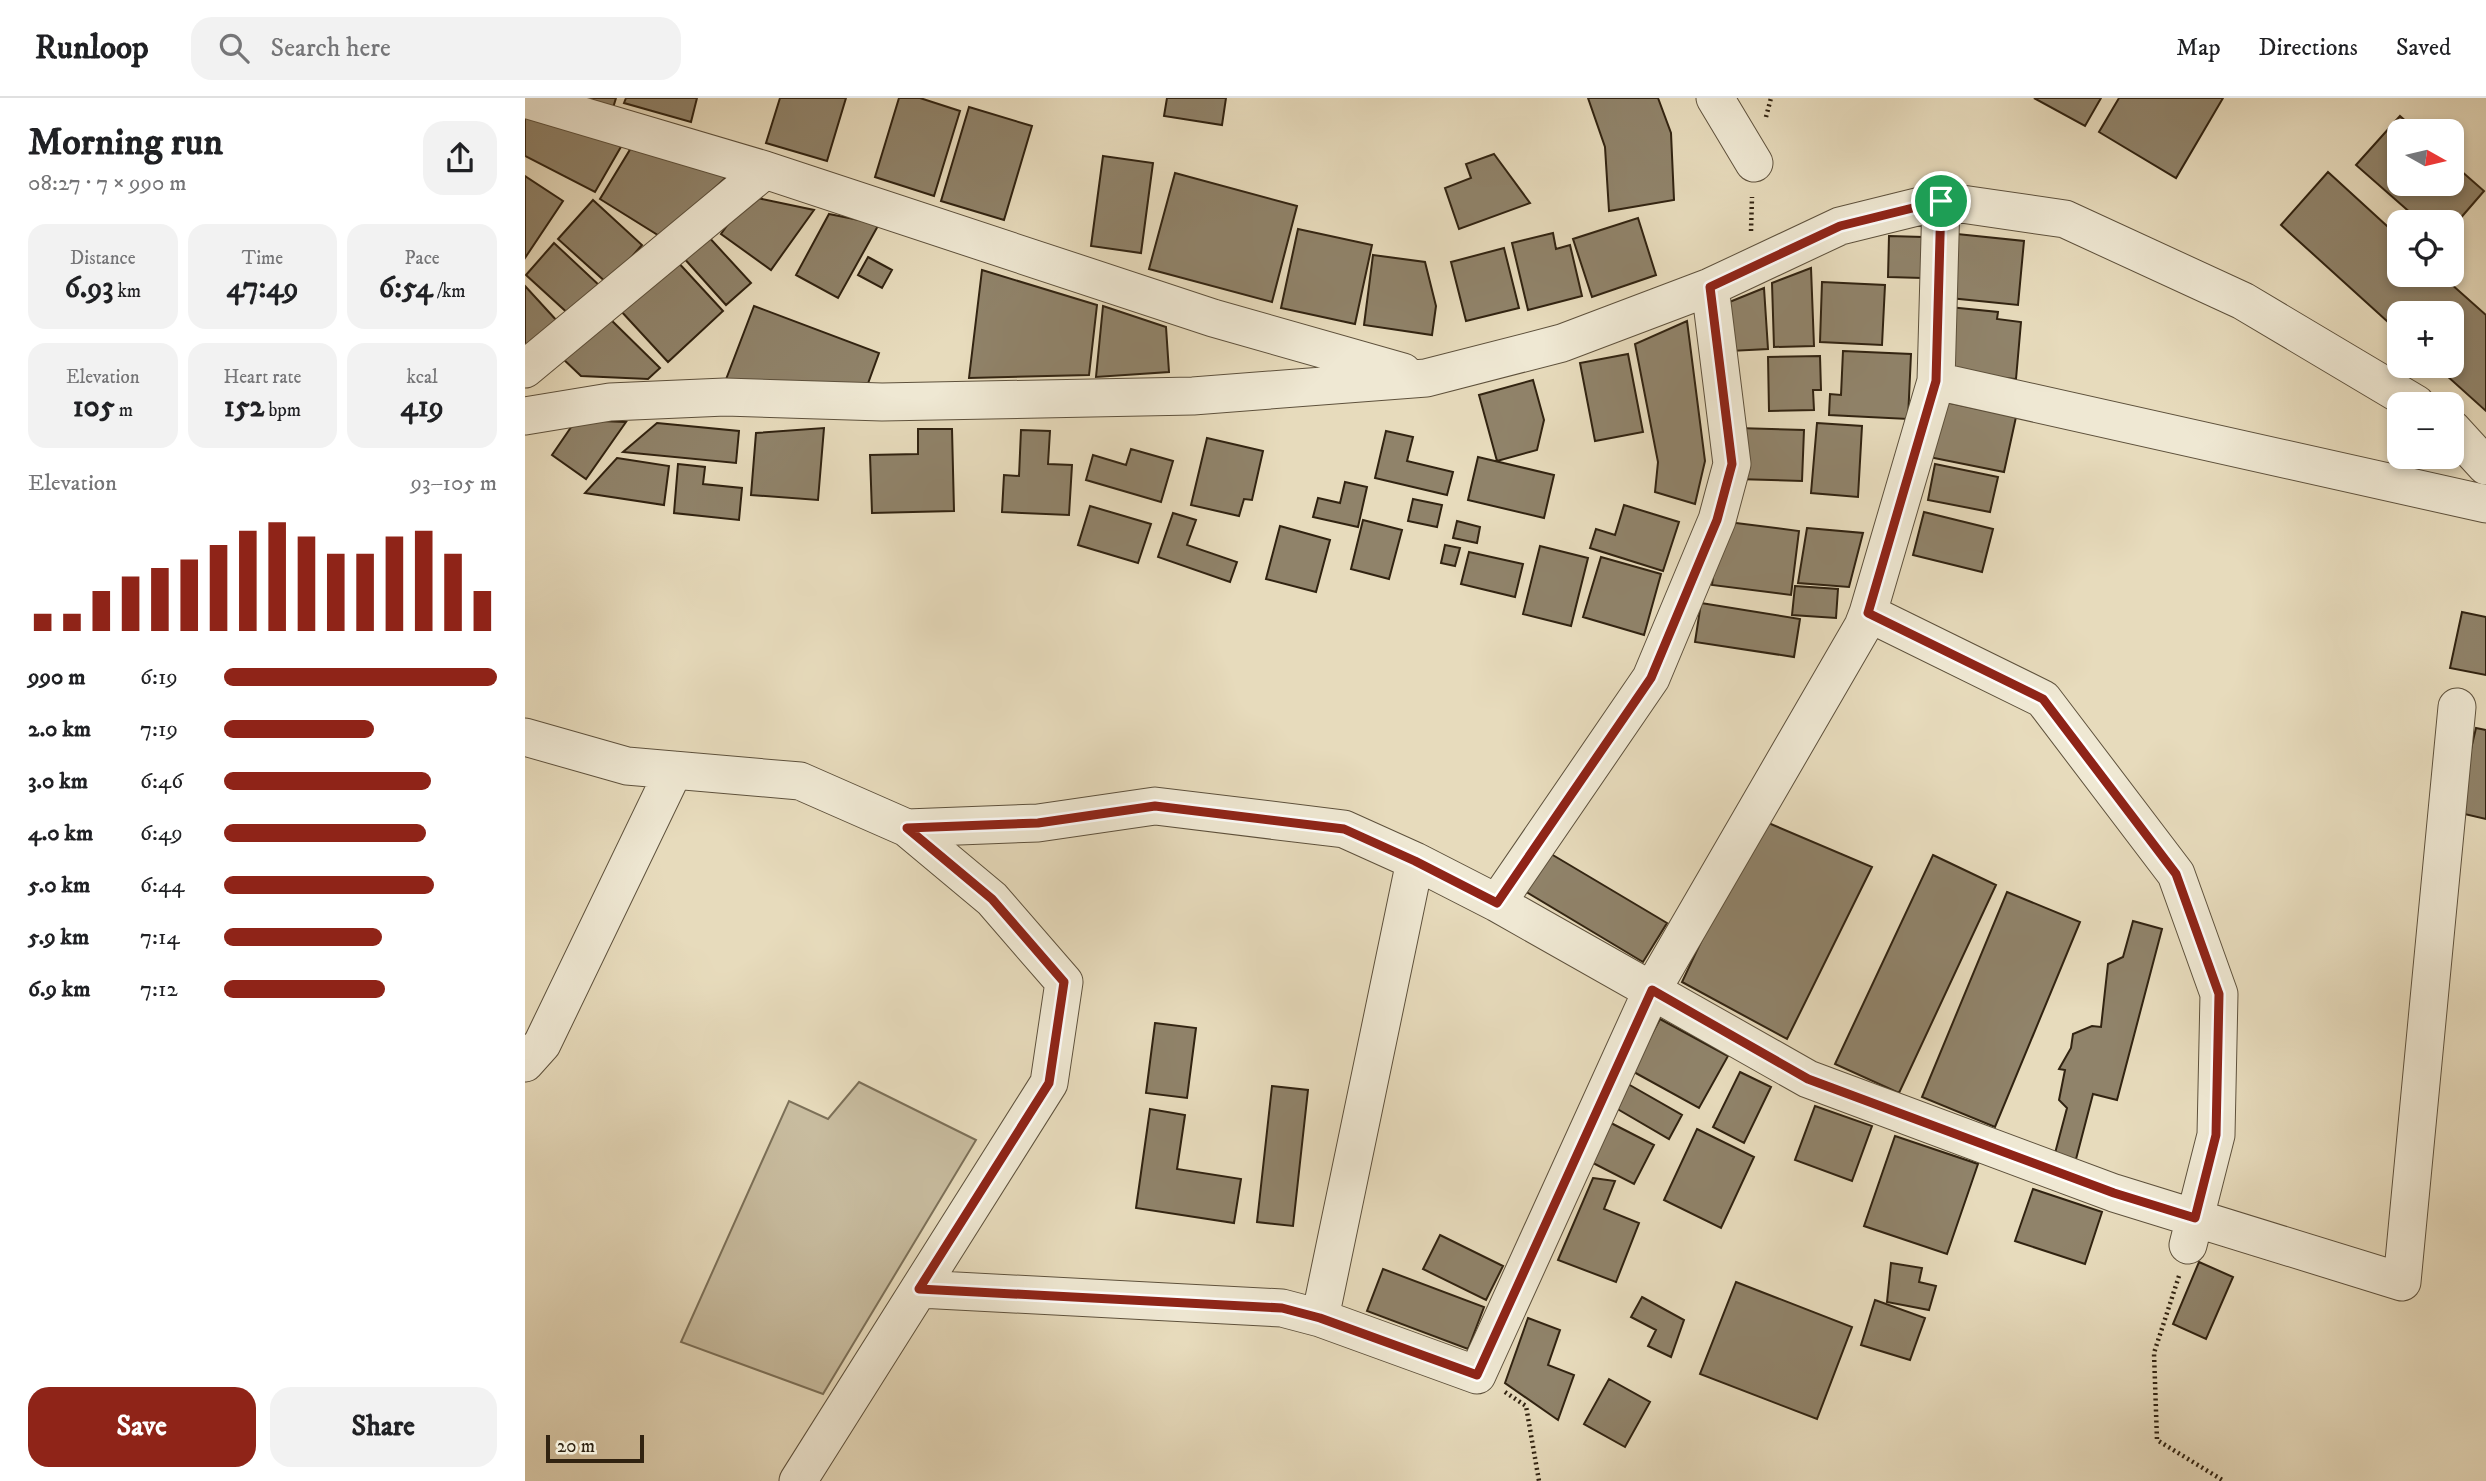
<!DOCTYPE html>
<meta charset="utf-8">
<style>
body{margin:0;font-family:"IM FELL DW Pica",serif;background:#f2f2f2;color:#202124;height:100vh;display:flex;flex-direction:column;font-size:26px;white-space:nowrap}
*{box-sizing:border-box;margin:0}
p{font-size:23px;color:#757577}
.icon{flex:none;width:38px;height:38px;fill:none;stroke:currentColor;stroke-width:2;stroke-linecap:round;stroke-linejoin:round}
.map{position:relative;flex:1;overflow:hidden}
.sheet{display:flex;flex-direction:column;background:#fff;width:525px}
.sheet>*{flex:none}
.needle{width:46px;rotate:98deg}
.fabs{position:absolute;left:1862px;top:21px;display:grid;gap:14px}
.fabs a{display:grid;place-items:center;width:77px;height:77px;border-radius:14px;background:#fff;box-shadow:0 4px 10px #0003;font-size:35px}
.scale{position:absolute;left:21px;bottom:18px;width:98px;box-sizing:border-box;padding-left:7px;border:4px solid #312311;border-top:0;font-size:19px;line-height:24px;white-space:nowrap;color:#312311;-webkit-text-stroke:5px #efe8d3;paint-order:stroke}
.pin{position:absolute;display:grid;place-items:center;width:60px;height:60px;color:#fff;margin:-30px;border:4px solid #fff;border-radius:50%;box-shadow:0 2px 7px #0007}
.round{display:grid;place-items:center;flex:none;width:74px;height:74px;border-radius:21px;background:#f2f2f2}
.headline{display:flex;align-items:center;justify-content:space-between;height:119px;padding:0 28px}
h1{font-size:38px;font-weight:800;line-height:52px}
.figures{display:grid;grid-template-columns:repeat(3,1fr);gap:10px;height:119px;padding:7px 28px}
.figures div{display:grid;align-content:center;border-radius:18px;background:#f2f2f2;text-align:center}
.figures b{font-size:30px;font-weight:800}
.figures small{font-size:19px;font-weight:400}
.figures p{font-size:19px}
.chart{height:196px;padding:14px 28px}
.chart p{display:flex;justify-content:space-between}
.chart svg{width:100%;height:126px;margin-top:7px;stroke:#8f2418;stroke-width:6}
.button{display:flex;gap:14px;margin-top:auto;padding:14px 28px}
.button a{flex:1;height:80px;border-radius:21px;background:#8f2418;color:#fff;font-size:28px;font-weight:800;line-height:80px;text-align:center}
.button a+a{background:#f2f2f2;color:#202124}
ul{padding:0 28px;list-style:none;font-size:23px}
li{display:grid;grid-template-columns:112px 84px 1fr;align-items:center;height:52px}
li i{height:18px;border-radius:9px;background:#8f2418}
header{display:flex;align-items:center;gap:42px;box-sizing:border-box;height:98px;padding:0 35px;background:#fff;border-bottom:2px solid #e0e0e0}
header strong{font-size:33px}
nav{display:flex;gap:38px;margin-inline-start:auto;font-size:24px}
.search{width:490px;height:63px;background:#f2f2f2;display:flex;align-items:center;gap:18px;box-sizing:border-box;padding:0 24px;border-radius:21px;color:#757577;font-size:26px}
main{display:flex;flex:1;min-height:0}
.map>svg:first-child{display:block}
</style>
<header>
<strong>Runloop</strong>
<div class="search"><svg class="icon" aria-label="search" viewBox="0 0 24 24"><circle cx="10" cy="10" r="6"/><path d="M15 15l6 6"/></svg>Search here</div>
<nav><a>Map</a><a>Directions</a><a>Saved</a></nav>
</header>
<main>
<section class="sheet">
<div class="headline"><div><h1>Morning run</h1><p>08:27 · 7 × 990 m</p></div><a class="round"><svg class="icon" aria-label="share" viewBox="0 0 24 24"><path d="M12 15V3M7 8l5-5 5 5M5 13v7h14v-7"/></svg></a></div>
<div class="figures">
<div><p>Distance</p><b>6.93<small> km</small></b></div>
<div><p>Time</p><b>47:49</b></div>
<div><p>Pace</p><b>6:54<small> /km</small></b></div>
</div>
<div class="figures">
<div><p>Elevation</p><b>105<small> m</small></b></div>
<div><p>Heart rate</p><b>152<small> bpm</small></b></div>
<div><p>kcal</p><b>419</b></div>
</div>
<div class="chart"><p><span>Elevation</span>93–105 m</p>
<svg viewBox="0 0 160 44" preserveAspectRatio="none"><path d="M5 44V38M15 44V38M25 44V30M35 44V25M45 44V22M55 44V19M65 44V14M75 44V9M85 44V6M95 44V11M105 44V17M115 44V17M125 44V11M135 44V9M145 44V17M155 44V30"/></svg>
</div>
<ul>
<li><b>990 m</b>6:19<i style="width:100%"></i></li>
<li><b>2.0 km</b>7:19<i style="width:55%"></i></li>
<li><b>3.0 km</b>6:46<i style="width:76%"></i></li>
<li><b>4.0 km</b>6:49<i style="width:74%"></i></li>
<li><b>5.0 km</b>6:44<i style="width:77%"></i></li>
<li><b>5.9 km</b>7:14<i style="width:58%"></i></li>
<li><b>6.9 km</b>7:12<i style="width:59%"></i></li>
</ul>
<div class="button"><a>Save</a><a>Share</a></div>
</section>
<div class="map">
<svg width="1961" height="1383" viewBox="0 0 1961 1383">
<rect width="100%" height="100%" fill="#e7dbbc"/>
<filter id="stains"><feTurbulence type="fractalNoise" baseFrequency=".00286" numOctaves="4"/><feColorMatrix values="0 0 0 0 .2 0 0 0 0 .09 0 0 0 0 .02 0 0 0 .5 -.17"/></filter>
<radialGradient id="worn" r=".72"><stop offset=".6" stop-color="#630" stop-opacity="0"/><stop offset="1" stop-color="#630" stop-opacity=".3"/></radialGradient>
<path fill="#c8bc9f" stroke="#7c7058" stroke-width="2" d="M 334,984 L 451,1042 L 298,1296 L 156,1244 L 264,1003 L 303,1021 Z"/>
<path fill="#90836a" stroke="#312311" stroke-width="2" d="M 51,0 L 91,0 L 88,10 Z
M 101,0 L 172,0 L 166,24 L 99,5 Z
M 255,0 L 321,0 L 302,63 L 241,45 Z
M 374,0 L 395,0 L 435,13 L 409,98 L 350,79 Z
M 642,0 L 701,0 L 697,27 L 639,18 Z
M 1063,0 L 1133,0 L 1146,35 L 1149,102 L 1084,113 L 1080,49 Z
M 1509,0 L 1576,0 L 1560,28 Z
M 1594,0 L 1698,0 L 1651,80 L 1574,34 Z
M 444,9 L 507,28 L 479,122 L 416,103 Z
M 0,15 L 97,47 L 70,94 L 0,58 Z
M 1875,18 L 1892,33 L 1874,33 L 1874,86 L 1927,86 L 1927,65 L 1959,93 L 1927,130 L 1927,124 L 1896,124 L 1831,67 Z
M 106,50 L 205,76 L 136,139 L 75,101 Z
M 969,56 L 1005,105 L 934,131 L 920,90 L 946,80 L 941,66 Z
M 578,58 L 628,65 L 616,155 L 566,148 Z
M 1803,74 L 1874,139 L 1874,177 L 1916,177 L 1961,217 L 1961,313 L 1911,268 L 1927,268 L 1927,215 L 1874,215 L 1874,234 L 1756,127 Z
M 650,75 L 772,108 L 747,204 L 624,171 Z
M 0,78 L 38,103 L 0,160 Z
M 223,98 L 289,112 L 246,172 L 196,136 Z
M 68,102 L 117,147 L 83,186 L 33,141 Z
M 304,116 L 354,126 L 313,200 L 271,177 Z
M 1113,120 L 1131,177 L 1067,199 L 1048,141 Z
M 773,131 L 847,147 L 830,226 L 756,210 Z
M 1028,135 L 1031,151 L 1045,147 L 1057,198 L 1003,212 L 987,145 Z
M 181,136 L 226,185 L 201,207 L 157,158 Z
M 1432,136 L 1499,143 L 1493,207 L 1425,200 Z
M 1364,138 L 1398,139 L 1397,180 L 1363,179 Z
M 29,145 L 75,188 L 47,219 L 1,177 Z
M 979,150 L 994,210 L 941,223 L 926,164 Z
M 848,157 L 900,164 L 911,208 L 907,237 L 839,227 Z
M 343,159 L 367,172 L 357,190 L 333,177 Z
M 150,161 L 198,213 L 143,264 L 95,212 Z
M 1286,170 L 1289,248 L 1249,249 L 1247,185 Z
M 457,172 L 572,207 L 564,277 L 444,280 Z
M 1297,184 L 1360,187 L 1357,247 L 1295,244 Z
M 0,188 L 33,224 L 0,256 Z
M 1239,190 L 1243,251 L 1205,253 L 1202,205 Z
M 229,208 L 354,255 L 341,291 L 200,284 Z
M 578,208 L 641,229 L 644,274 L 571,279 Z
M 1424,209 L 1473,214 L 1472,221 L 1496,224 L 1491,281 L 1417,275 Z
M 79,215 L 135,270 L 123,281 L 56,278 L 36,259 Z
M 1162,223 L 1180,363 L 1170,406 L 1130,394 L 1133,364 L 1110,246 Z
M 1318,253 L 1386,256 L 1383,321 L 1304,317 L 1305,296 L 1316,297 Z
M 1103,256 L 1118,334 L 1070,343 L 1055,265 Z
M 1295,258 L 1296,292 L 1288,292 L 1289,312 L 1244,313 L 1243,259 Z
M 1008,282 L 1019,322 L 1012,352 L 972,363 L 954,297 Z
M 1416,303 L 1491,319 L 1479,374 L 1404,359 Z
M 51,322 L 101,324 L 61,381 L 27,357 Z
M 132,325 L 214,333 L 211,365 L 98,354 Z
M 1292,325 L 1337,328 L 1333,399 L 1286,395 Z
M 299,330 L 293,402 L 226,397 L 231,335 Z
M 1212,330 L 1279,332 L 1277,383 L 1211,381 Z
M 393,331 L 427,331 L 429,413 L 347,415 L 345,357 L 393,356 Z
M 496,332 L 525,333 L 523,366 L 547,367 L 544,417 L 477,414 L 479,377 L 494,378 Z
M 861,333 L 888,339 L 882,363 L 928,374 L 922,397 L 850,380 Z
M 682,340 L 738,353 L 727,402 L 719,401 L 714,418 L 666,407 Z
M 606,351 L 648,363 L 636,404 L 561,382 L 568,357 L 601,367 Z
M 953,359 L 1029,377 L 1019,420 L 943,402 Z
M 92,360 L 144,368 L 139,407 L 60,395 Z
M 153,366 L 180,369 L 178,386 L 217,390 L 214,422 L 149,415 Z
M 1410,366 L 1473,379 L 1465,414 L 1403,402 Z
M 820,384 L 842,389 L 833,429 L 788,419 L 793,400 L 815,405 Z
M 888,401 L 917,407 L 912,429 L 883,423 Z
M 1099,407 L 1154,424 L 1138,473 L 1065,450 L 1071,431 L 1090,437 Z
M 565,408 L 626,426 L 613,465 L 553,447 Z
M 1399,414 L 1468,431 L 1457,474 L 1388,457 Z
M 648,415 L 671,422 L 662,447 L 712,464 L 705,484 L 633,459 Z
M 838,422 L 877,432 L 864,481 L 826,471 Z
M 932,423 L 955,429 L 952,445 L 928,440 Z
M 1195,423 L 1274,433 L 1266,497 L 1187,487 Z
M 755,428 L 805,442 L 791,494 L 741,481 Z
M 1282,430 L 1338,435 L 1324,489 L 1273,485 Z
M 920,447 L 935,450 L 930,468 L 916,465 Z
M 1015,448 L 1063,460 L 1046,528 L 998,516 Z
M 944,454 L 998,466 L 990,499 L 936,486 Z
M 1076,459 L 1136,476 L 1119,537 L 1058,519 Z
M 1270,488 L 1313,491 L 1311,520 L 1267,517 Z
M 1176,505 L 1275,521 L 1269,559 L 1170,544 Z
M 1937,514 L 1961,519 L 1961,577 L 1925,570 Z
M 1951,630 L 1961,632 L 1961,721 L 1931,714 Z
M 1234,721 L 1347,769 L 1262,941 L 1157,884 Z
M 1016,750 L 1142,825 L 1118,864 L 993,789 Z
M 1408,757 L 1471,787 L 1374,995 L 1310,966 Z
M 1482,794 L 1555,824 L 1470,1029 L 1397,999 Z
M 1608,823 L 1637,831 L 1592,1002 L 1568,996 L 1550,1065 L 1529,1059 L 1542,1010 L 1534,1002 L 1540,972 L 1534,971 L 1546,950 L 1548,936 L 1567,928 L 1576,929 L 1583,866 L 1598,859 Z
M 1135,921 L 1203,958 L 1174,1010 L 1107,973 Z
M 630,925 L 671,930 L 662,1000 L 621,995 Z
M 1215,974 L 1246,989 L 1219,1045 L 1188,1029 Z
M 1103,986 L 1157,1017 L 1144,1041 L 1089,1009 Z
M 747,988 L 783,992 L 768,1128 L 732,1124 Z
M 1290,1008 L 1347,1028 L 1327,1083 L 1270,1062 Z
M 625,1011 L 660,1017 L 652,1071 L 716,1081 L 709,1125 L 611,1110 Z
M 1086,1025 L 1129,1047 L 1109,1086 L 1066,1064 Z
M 1172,1031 L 1229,1059 L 1196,1130 L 1139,1102 Z
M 1370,1038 L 1453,1066 L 1422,1156 L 1339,1128 Z
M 1068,1080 L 1090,1083 L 1079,1111 L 1114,1125 L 1091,1184 L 1033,1162 Z
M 1508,1091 L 1577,1114 L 1560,1166 L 1490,1143 Z
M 915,1137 L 978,1168 L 961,1202 L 898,1171 Z
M 1674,1164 L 1708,1179 L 1681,1241 L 1648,1226 Z
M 1366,1165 L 1397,1170 L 1394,1184 L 1411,1188 L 1404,1212 L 1362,1204 Z
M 858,1171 L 959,1209 L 943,1251 L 842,1213 Z
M 1211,1184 L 1327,1229 L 1292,1321 L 1175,1276 Z
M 1117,1199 L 1159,1222 L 1146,1259 L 1123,1248 L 1131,1232 L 1106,1219 Z
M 1350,1202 L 1400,1220 L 1385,1262 L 1336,1247 Z
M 1003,1220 L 1035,1232 L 1023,1267 L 1049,1277 L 1033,1322 L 980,1285 Z
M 1084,1281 L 1125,1304 L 1100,1349 L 1059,1326 Z"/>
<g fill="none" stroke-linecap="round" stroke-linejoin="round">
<defs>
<path id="street" d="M 1190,0 L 1229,65
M 0,1 L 240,72 L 688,220 L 878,274
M 0,271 L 240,72
M 1411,283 L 1961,406
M 0,318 L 85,304 L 200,299 L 357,304 L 668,298 L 901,280 L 1037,245 L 1185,189 L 1315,128 L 1416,103 L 1540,121 L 1718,203 L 1891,306
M 1927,331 L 1961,368
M 1343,515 L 1518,601 L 1651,776 L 1694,896 L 1691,1037 L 1663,1147
M 0,639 L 102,668 L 275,683 L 382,730 L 467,801 L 539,884 L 524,985 L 273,1383
M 382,730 L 513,725 L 630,708 L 819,731 L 890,763 L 972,805 L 1283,981 L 1589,1095 L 1877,1184 L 1932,609
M 972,805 L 1126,580 L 1192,422 L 1207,366 L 1185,189
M 0,965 L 17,946 L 149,672
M 394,1191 L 757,1210 L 795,1220 L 952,1277 L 1127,892 L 1338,528 L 1343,515 L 1411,283 L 1416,103
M 795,1220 L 890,763"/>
</defs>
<use href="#street" stroke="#5e513c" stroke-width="39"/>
<path stroke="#312311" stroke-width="4.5" stroke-dasharray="2 3.5" stroke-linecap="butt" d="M 1241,19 L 1246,0
M 1226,133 L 1227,99
M 1654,1178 L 1629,1255 L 1632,1342 L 1699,1383
M 980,1294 L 1001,1308 L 1014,1383"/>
<use href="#street" stroke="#efe8d3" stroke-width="37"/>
</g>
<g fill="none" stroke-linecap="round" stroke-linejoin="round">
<defs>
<path id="route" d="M 1416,103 L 1411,283 L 1343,515 L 1518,601 L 1651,776 L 1694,896 L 1691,1037 L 1670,1120 L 1589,1095 L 1283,981 L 1127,892 L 952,1277 L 795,1220 L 757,1210 L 394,1191 L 524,985 L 539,884 L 467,801 L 382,730 L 513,725 L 630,708 L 819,731 L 890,763 L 972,805 L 1126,580 L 1192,422 L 1207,366 L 1185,189 L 1315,128 Z"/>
</defs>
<use href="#route" stroke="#fff" stroke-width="14"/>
<use href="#route" stroke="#8f2418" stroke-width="9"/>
</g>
<rect width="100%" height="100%" filter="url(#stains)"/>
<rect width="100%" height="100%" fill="url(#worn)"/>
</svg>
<div class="fabs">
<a><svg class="needle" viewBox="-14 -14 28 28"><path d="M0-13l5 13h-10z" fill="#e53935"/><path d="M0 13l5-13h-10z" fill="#757577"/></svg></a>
<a><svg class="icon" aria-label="locate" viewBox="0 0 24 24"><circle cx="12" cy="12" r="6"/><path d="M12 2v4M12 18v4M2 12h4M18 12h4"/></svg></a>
<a>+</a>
<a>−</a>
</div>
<div class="scale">20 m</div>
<div class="pin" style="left:1416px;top:103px;background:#1e9e55"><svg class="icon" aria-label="arrive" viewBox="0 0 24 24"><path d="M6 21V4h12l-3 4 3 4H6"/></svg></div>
</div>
</main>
